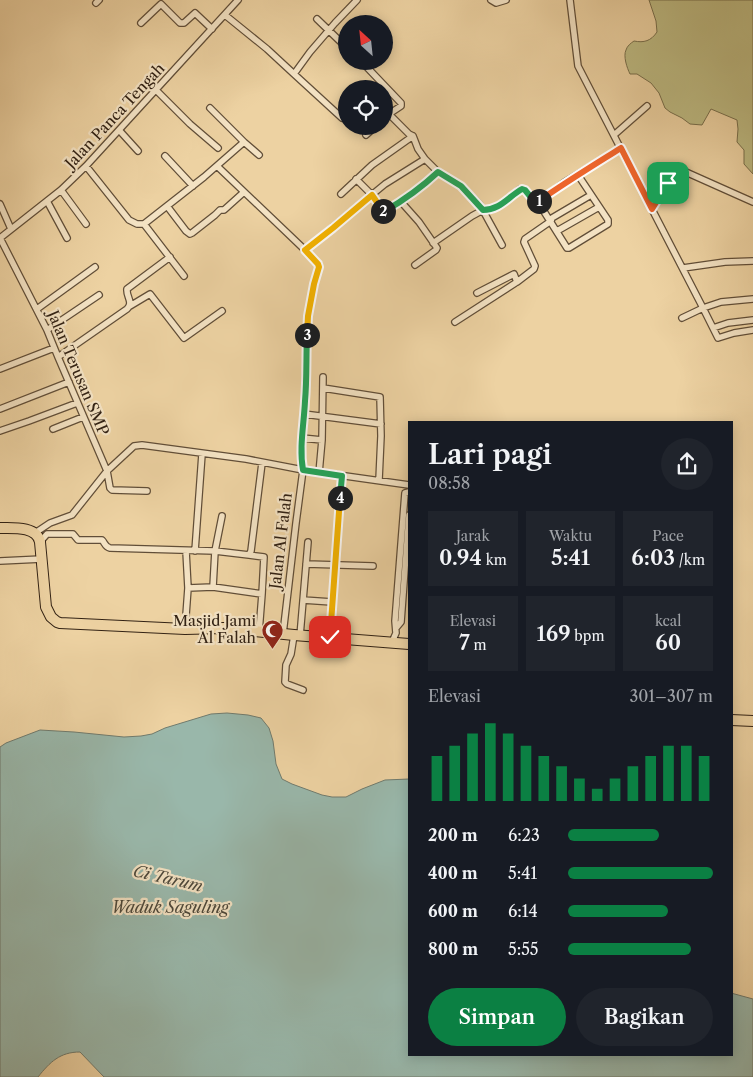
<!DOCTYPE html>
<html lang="id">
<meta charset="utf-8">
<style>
body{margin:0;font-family:"Libre Caslon Text",serif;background:#20242c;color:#f1f3f6;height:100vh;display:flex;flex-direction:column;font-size:19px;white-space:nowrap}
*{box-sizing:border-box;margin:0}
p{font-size:16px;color:#9ea1a6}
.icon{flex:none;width:28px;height:28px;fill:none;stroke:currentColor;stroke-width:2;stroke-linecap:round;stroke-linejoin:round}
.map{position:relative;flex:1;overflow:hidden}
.sheet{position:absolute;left:408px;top:421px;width:325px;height:635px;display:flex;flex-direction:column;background:#171b24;border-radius:0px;box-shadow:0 2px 12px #0003}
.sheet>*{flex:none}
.needle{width:32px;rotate:333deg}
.tools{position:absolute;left:338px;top:15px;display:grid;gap:10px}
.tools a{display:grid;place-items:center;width:55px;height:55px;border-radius:50%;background:#171b24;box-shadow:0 2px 12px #0003;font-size:25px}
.pin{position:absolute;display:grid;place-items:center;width:42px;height:42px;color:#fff;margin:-21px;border-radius:10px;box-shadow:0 2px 8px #0006}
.km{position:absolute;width:25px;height:25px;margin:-12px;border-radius:50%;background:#222;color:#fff;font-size:14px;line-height:25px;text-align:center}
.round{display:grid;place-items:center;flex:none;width:52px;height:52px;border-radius:26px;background:#20242c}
.head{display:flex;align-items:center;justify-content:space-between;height:85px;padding:0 20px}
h1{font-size:28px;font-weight:600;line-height:38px}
.stats{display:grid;grid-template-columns:repeat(3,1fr);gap:8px;height:85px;padding:5px 20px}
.stats div{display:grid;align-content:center;border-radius:0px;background:#20242c;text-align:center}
.stats b{font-size:21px;font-weight:600}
.stats small{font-size:14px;font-weight:400}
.stats p{font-size:14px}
.chart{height:140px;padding:10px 20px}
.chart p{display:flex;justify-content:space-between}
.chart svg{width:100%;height:90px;margin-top:5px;stroke:#0b8043;stroke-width:6}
.action{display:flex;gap:10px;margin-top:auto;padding:10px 20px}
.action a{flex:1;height:58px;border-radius:30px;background:#0b8043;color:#fff;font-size:20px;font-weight:600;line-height:58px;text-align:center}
.action a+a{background:#20242c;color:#f1f3f6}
ul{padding:0 20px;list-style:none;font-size:16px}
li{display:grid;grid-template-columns:80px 60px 1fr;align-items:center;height:38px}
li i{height:12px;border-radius:6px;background:#0b8043}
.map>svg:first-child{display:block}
</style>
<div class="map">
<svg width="753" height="1077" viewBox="0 0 753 1077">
<rect width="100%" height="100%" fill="#edd2a2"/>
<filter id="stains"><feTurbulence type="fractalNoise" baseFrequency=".004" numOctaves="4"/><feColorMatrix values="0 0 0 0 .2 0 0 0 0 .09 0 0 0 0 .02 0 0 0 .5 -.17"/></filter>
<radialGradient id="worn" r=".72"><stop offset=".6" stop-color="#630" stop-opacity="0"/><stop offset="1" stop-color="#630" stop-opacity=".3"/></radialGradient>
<path fill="#bdba82" stroke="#786e4b" d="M 649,0 L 753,0 L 753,174 L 744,164 L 744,150 L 737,142 L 738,129 L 737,120 L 711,109 L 702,125 L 690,124 L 682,118 L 670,112 L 665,108 L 659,93 L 651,83 L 637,74 L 630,74 C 627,68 623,56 626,50 C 627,46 631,43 634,41 C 644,43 651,41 657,32 L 656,21 Z"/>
<path fill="#99b7aa" stroke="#707b6e" d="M 227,713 L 248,715 L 261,718 L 269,728 L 273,741 L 276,764 L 282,779 L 292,784 L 322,795 L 332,797 L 346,797 L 362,789 L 385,780 L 409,779 L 409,1055 L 731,1055 L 731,993 L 753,999 L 753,1077 L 104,1077 L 80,1052 C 60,1052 50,1062 38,1077 L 0,1077 L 0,747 L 6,743 L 40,730 L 74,732 L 124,737 L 141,736 L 152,734 L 165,728 L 211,714 Z"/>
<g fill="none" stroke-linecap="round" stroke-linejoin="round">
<defs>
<path id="street" d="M 491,0 L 496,3 L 506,0
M 570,0 L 578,66 L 703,308 L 682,318
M 96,3 L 99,0
M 225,15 L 267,49 L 294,74 L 310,52 L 335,23 L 357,0
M 317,19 L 346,47
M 141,23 L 161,4 L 180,23 L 184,23 L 195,13 L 212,29
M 361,61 L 401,103 L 401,106 L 389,114 L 409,134 L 413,136 L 418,149 L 425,159 L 438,172 L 461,186 L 480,205 L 502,245
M 294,74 L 342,118
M 156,90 L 190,124 L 218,148
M 119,130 L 138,151
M 366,135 L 376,126
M 614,135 L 647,106
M 244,142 L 259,155
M 165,156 L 193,186
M 86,166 L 129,220 L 137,224 L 144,224 L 204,177 L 244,142 L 210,108
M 217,166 L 305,250 L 319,265 L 314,284 L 308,316 L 305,399 L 302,438 L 301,460 L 303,470 L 296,523 L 283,634
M 356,179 L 372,195 L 382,211 L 385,211 L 401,201
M 61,190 L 86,224
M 341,194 L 372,165 L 413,136
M 47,201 L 67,238
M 538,202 L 567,248 L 569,248 L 608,224 L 608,220 L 578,175
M 0,204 L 11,229
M 167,206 L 186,231 L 190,234 L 192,233 L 215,215 L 220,210 L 224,210 L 244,192
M 652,209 L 675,172 L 679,169 L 753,202
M 144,224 L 184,276
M 557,231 L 599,207
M 0,238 L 61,190 L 86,166 L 238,0
M 0,238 L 47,330 L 58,357 L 107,471 L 110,488 L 112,490 L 147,491
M 433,243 L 472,216 L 483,210 L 489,210 L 503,203 L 520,189 L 525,190 L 532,200 L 538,202 L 565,182 L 621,148
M 305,250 L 385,184 L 425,159
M 415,265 L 436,250 L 437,248 L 419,222 L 403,204 L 401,201 L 431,179 L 438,172
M 683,268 L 725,262 L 753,261
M 517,282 L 534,269 L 535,266 L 524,242 L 525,239 L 551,221 L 552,218 L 591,195
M 753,299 L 721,302 L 703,308 L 718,338 L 734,333 L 753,330
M 130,306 L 150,294 L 184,338 L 222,311
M 37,309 L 95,267
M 455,322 L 517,282 L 514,274 L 477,293
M 713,328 L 728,323 L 753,320
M 47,330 L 99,295
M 58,357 L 127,309 C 134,302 126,297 127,289 L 170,257
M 0,369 L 54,348
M 323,388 L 380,397 L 381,436 L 379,480
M 0,409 L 69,382
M 304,414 L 381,424
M 53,429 L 83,417
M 0,431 L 29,421 L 77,403
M 302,438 L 322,440
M 319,473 L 322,440 L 323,377
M 35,533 L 50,523 L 72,515 L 107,471 L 134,446 L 142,445 L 246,459 L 303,470 L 409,485
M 40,542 L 47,534 L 73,534 L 78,540 L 102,540 C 105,543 105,547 110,548 L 215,551 L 249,555
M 195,551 L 202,454
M 0,561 L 42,559
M 306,564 L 373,566
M 213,587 L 215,551 L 222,516
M 188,588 L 213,587 L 262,594
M 303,600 L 332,602
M 396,628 L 401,622 L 409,515
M 185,629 L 188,588 L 186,551
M 259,632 L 262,594 L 264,557 L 249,555 L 251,551 L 262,463
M 294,635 L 291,654 L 286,665 L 285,682 L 287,684 L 303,690
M 300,636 L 308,542
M 330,637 L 335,565 L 342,476
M 392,642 L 396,633 L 395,621 L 405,493 L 409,492"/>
<path id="highway" d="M 0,528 C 13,528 37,526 40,542 L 46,607 L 51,617 L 57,622 L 60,623 L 185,629 L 224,628 L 294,635 L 409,644
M 731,720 L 753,721"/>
</defs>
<use href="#street" stroke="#614e38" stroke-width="8"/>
<use href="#highway" stroke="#322214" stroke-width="12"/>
<use href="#street" stroke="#f3e2c3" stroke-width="5.5"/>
<use href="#highway" stroke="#edd2a2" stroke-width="10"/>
</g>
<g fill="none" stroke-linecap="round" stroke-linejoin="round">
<defs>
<path id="split-1" d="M 539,201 C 566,182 594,165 621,148 L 652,209 L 668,183"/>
<path id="split-2" d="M 383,211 L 385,211 C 404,200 422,187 438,172 L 461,186 L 483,210 C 500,210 508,197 522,189 L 525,190 L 534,201 L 539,201"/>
<path id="split-3" d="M 307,335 L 308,316 L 314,284 L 319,267 L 318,264 L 305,250 L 333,228 L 372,195 L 383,211"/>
<path id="split-4" d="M 307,335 C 306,357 307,379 305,401 C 304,424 299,447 303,470 L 342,476 L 340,498"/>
<path id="split-5" d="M 330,637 L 340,498"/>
</defs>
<use href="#split-1" stroke="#fff" stroke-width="10"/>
<use href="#split-2" stroke="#fff" stroke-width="10"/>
<use href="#split-3" stroke="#fff" stroke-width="10"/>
<use href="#split-4" stroke="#fff" stroke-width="10"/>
<use href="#split-5" stroke="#fff" stroke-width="10"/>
<use href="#split-1" stroke="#f0652b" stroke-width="6"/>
<use href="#split-2" stroke="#22a559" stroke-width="6"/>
<use href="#split-3" stroke="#f5b400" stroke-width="6"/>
<use href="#split-4" stroke="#22a559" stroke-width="6"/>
<use href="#split-5" stroke="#f5b400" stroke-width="6"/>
</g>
<defs>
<symbol id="mosque-pin" viewBox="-11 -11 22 30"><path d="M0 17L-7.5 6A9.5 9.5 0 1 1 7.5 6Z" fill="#8f2418" stroke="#f3e2c3"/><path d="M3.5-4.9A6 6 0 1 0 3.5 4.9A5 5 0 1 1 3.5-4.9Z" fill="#fff"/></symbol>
</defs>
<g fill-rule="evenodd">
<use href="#mosque-pin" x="260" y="618" width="25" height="34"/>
</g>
<g text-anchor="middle" stroke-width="4.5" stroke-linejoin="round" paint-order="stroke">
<g font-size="15" fill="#322214" stroke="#f3e2c3">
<text transform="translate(115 116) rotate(-47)" y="5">Jalan Panca Tengah</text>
<text transform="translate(78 373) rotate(67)" y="5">Jalan Terusan SMP</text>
<text transform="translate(281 541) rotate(-83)" y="5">Jalan Al Falah</text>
</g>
<g font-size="15" fill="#322214" stroke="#f3e2c3" text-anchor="end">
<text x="256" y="626">Masjid Jami<tspan x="256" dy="17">Al Falah</tspan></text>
</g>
<g font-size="16" font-style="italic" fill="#4c473a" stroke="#f3e2c3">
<text transform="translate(168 878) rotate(13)" y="6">Ci Tarum</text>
<text x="170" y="913">Waduk Saguling</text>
</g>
</g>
<rect width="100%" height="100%" filter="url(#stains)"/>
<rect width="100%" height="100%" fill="url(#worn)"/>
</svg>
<div class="tools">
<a><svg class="needle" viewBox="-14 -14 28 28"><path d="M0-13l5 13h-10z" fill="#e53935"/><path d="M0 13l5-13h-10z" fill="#9ea1a6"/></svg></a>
<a><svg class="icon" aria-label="locate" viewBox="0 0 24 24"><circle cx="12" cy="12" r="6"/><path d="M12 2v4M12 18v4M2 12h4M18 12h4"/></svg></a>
</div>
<div class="pin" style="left:668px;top:183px;background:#1e9e55"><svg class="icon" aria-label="arrive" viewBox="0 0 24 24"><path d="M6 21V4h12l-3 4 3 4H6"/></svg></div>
<div class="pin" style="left:330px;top:637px;background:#d93025"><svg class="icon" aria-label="check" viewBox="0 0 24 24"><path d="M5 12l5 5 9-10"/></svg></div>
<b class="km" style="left:539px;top:201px">1</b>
<b class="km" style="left:383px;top:211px">2</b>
<b class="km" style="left:307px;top:335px">3</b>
<b class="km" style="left:340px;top:498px">4</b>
<section class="sheet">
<div class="head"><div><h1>Lari pagi</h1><p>08:58</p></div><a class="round"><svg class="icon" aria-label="share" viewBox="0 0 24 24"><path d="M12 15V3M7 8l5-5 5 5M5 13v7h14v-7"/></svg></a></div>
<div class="stats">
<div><p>Jarak</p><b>0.94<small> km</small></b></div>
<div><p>Waktu</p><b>5:41</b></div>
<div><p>Pace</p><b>6:03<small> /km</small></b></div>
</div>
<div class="stats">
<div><p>Elevasi</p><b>7<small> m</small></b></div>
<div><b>169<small> bpm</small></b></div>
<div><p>kcal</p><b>60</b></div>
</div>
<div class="chart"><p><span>Elevasi</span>301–307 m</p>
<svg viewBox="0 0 160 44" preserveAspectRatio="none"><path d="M5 44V22M15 44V17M25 44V11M35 44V6M45 44V11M55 44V17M65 44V22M75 44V27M85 44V33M95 44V38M105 44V33M115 44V27M125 44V22M135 44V17M145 44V17M155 44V22"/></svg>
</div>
<ul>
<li><b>200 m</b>6:23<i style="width:63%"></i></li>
<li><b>400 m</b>5:41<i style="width:100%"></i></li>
<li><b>600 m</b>6:14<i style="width:69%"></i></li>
<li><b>800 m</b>5:55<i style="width:85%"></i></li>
</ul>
<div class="action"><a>Simpan</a><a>Bagikan</a></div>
</section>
</div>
